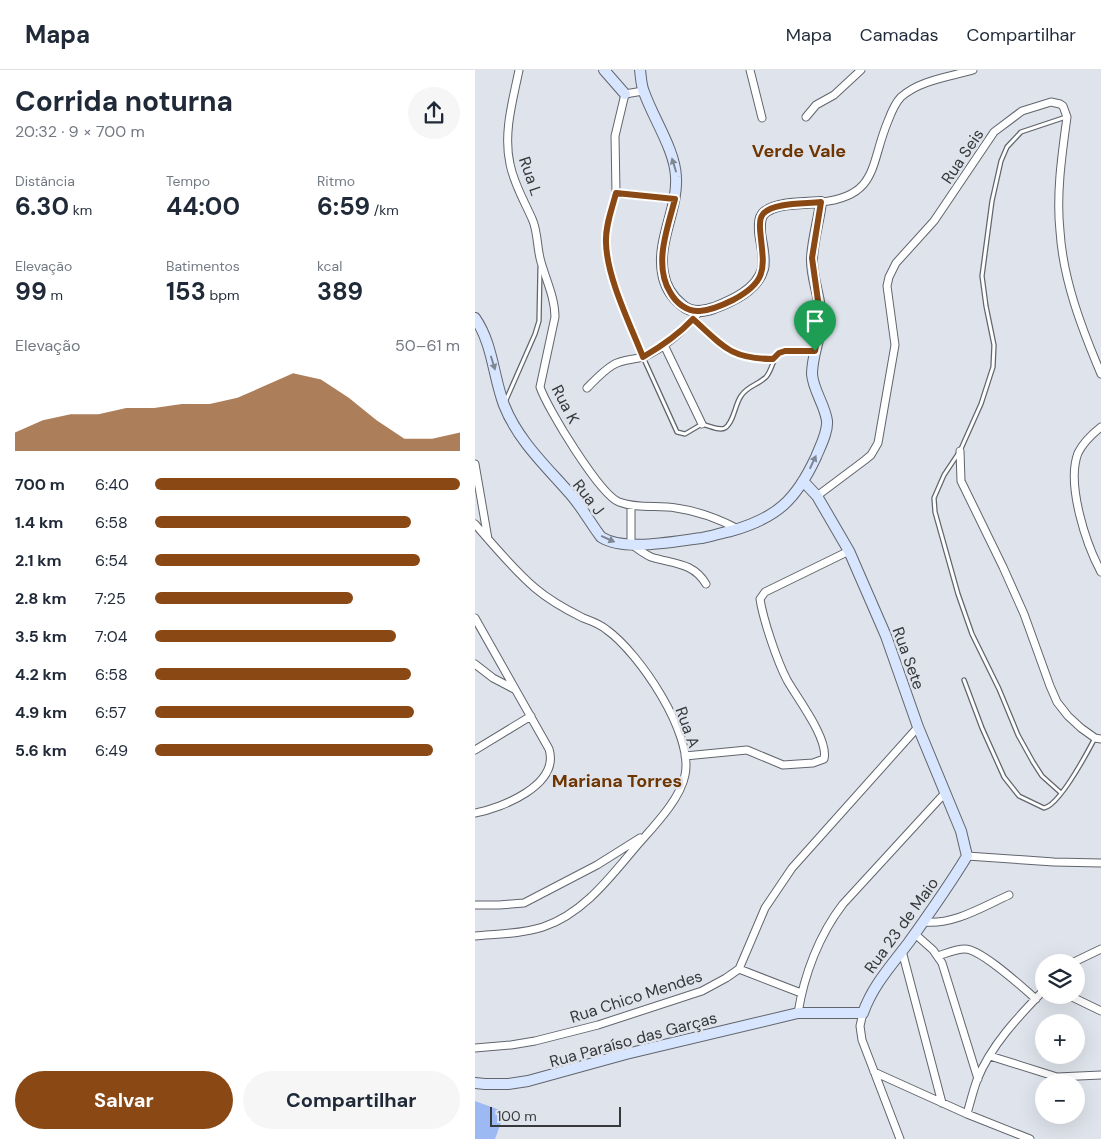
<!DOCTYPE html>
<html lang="pt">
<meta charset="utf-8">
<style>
body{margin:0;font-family:"DM Sans",sans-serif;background:#f6f6f7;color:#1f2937;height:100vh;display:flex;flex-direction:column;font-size:19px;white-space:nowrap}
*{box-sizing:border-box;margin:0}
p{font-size:16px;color:#747a83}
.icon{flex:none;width:28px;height:28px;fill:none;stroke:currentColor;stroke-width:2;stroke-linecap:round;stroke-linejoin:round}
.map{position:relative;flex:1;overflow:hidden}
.side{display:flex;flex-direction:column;background:#fff;width:475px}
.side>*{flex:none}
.buttons{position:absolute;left:560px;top:884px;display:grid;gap:10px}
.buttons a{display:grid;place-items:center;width:50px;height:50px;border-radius:50%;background:#fff;box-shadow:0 5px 20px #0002;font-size:25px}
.scale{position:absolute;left:15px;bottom:12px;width:131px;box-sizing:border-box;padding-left:5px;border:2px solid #36383b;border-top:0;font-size:14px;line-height:18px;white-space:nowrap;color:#36383b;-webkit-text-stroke:4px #dfe4ec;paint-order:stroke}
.pin{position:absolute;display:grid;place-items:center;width:42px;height:42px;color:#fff;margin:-51px -21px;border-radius:50% 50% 50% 0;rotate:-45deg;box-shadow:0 0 5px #0007}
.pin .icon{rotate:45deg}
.round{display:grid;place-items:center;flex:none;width:52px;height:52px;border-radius:26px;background:#f6f6f7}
.headline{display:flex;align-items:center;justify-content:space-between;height:85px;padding:0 15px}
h1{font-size:28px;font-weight:700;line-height:38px}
.metrics{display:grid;grid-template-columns:repeat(3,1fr);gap:8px;height:85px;padding:5px 15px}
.metrics div{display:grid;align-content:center}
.metrics b{font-size:25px;font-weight:700}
.metrics small{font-size:14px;font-weight:400}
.metrics p{font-size:14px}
.chart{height:140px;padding:10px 15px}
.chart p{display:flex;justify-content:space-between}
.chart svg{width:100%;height:90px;margin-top:5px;fill:#8a4815;opacity:.7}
.action{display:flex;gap:10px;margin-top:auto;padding:10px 15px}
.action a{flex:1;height:58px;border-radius:30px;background:#8a4815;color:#fff;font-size:20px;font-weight:700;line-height:58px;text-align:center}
.action a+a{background:#f6f6f7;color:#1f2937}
ul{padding:0 15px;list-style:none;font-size:16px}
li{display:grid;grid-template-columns:80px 60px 1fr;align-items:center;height:38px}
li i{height:12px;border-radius:6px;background:#8a4815}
header{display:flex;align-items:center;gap:30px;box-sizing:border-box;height:70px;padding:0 25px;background:#fff;border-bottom:1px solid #e0e1e3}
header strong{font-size:24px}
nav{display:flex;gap:28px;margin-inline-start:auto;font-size:18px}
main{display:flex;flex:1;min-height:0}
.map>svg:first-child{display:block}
</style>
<header>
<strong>Mapa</strong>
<nav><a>Mapa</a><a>Camadas</a><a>Compartilhar</a></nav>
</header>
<main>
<section class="side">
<div class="headline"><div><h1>Corrida noturna</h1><p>20:32 · 9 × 700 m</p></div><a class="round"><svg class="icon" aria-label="share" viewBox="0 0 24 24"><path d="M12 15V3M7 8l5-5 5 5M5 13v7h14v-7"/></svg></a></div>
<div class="metrics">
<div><p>Distância</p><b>6.30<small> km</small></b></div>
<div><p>Tempo</p><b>44:00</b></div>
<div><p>Ritmo</p><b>6:59<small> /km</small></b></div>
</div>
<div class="metrics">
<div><p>Elevação</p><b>99<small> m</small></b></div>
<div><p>Batimentos</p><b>153<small> bpm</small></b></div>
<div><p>kcal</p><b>389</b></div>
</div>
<div class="chart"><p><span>Elevação</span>50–61 m</p>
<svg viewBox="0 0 160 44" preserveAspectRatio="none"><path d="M0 44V35L10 29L20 26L30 26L40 23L50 23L60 21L70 21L80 18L90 12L100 6L110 9L120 18L130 29L140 38L150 38L160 35V44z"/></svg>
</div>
<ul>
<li><b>700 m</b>6:40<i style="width:100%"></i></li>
<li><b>1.4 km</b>6:58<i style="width:84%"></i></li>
<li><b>2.1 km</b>6:54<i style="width:87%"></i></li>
<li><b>2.8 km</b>7:25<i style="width:65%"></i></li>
<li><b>3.5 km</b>7:04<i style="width:79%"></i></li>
<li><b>4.2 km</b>6:58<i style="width:84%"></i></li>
<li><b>4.9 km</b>6:57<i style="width:85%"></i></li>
<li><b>5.6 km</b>6:49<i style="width:91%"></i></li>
</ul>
<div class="action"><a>Salvar</a><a>Compartilhar</a></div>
</section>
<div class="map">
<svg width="626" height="1069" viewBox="0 0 626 1069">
<rect width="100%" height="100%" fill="#dfe4ec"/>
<path fill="#9cb9f3" d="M 0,1031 L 30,1042 L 20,1069 L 0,1069 Z"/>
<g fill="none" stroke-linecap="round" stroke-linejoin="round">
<defs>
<path id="lane" d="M 141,123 L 131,171 L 141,221 L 168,287 L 202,362 L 210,364 L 227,354 C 234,356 244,361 250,358 C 259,352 260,334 266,326 C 272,316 283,315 291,307 C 297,300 297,291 304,283 L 339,281
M 218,249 C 248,275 256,289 298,289
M 31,330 L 60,264 L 64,251 L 65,198
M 489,610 L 507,658 L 529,707 L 544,726 L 569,738 C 585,735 612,683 620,668
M 586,723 L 567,706 L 558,692 L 543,665 L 524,619 L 497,564 L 483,524 L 460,442 L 459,428 L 469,405 L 485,381 L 506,334 L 518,297 L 519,275 L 511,236 L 507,206 L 517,131 L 526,91 L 532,77 L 546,62 L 591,47"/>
<path id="street" d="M 44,0 C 38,30 28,63 35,94 C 39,115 50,132 58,151 C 63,164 62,179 66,192 C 71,210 80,228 80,247 L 65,317 C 72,338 125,425 144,432 C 162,439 183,435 201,438 C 223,441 244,449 263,459
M 275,0 L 287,48
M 168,21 L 150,24 L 140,66 L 141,123 L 200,129
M 331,47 L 341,35 L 359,25 L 386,0
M 346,132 C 404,126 395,93 413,51 C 416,43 420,33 426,27 C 445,10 474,7 498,0
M 189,275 L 227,354
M 112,318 C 120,310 128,301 138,295 C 147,289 158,290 168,287 C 189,279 211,258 225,241
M 626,357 C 617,364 608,373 603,383 C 591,414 611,474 626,502
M 485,381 L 486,411 L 528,497 L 549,544 L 575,616 L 582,632 L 593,646 L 606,658 L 620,668 L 626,669
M 0,394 L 13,469
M 342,426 L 390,390 L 396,385 L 403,373 L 420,275 L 412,216 L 414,207 L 421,193 L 459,151 L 519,62 L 547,41 L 576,32 L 585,34 L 588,36 L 592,47 C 587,84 581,124 585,161 C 588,210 607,259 626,304
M 156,435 L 156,474 C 163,479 169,484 176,487 C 198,494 218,492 231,514
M 0,454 C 19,476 38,499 60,518 C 74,530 92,540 108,548 C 116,551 125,554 132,560 C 164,583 219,664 210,705 C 205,731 175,760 159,779 C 133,810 107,844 68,857 C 46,864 22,864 0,866
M 0,548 L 74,679 C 85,715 27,738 0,743
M 0,594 L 18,608 L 39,619
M 0,680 L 56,646
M 210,686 L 272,680 L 308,695 L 338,693 L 349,689 C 354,669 322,628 312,610 C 302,591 288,549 285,529 L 290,522 L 374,481
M 492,786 L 579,792 L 626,793
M 0,835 L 24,835 L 49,833 L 122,795 L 165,768
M 449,852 C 479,855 507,837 534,825
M 440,864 L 458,880 L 467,893 L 503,1009
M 427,881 L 467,1033
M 463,886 C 472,883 481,879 490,879 C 506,879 547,917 561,929
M 599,892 L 626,879
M 264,899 L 326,923
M 593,925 L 626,941
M 323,943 C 329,905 344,865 368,834 L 469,724
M 388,943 L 385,956 L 387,970 L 425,1069
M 0,978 L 36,975 L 60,971 L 123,955 L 227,921 L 251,908 L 264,899 L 290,838 L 317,798 L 443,657
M 515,986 L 582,1007 L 626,1005
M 399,1002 L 492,1044 L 555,1069
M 492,1044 C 495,1033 498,1021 502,1010 C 516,975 543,947 569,920"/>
<path id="secondary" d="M 129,0 L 150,24
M 0,248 C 18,274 18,306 29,335 C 43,371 73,398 97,426 C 108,439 116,454 126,467 C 149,482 200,471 227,468 C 237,466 246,463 256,461 C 302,448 321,430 341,387 C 345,377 353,362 352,351 C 350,335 338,320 337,304 C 337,286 345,269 346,252 C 347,230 336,209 337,188 C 338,169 344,150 346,132 C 331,133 299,132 288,144 C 284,149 285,156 285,162 C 286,173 291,188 288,199 C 282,220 257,231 239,238 C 228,242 216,243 207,235 C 197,227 190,216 188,203 C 182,171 203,139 201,107 C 200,80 178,48 169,22 C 166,15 166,7 165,0
M 0,1013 L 10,1014 L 33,1014 L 53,1011 L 151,984 L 323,943 L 388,943 C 398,915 416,896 434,872 C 454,844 474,816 492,786 L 486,761 L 443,657 L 411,566 L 374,481 L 342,426 L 328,411"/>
</defs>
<use href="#lane" stroke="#61656c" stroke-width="5.5"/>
<use href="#street" stroke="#61656c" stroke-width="9"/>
<use href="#secondary" stroke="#61656c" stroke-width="12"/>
<use href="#lane" stroke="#fff" stroke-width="3"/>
<use href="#street" stroke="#fff" stroke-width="7"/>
<use href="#secondary" stroke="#d8e5fe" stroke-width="10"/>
</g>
<defs><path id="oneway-solid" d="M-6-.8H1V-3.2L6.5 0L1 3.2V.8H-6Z" transform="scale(1.25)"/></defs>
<g fill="#7f8693">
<use href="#oneway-solid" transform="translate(199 95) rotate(-107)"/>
<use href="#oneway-solid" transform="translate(18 293) rotate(73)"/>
<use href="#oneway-solid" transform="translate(338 392) rotate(-65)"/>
<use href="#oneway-solid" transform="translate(133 469) rotate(24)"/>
</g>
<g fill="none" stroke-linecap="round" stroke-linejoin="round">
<defs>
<path id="route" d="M 141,123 L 200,129 C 193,157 178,194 195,222 C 201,233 212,242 225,241 C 237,240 248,235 258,230 C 296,210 288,195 285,159 C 285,154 284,149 288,144 C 298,132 331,134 346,132 L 337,188 L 346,252 L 340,281 L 310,281 L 304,283 L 298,289 C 255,289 248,276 218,249 C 203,265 187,276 168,287 C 155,254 132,208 131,173 C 130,156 137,139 141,123 Z"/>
</defs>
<use href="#route" stroke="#fff" stroke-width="10"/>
<use href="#route" stroke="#8a4815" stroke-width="6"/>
</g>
<g text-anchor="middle" stroke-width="5" stroke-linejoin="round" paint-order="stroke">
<g font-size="16" fill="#36383b" stroke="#dfe4ec">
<text transform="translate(487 86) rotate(-56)" y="6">Rua Seis</text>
<text transform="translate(56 106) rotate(71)" y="6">Rua L</text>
<text transform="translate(91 334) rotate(63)" y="6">Rua K</text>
<text transform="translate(114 427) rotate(52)" y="6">Rua J</text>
<text transform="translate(434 588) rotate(70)" y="6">Rua Sete</text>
<text transform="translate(213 657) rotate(70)" y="6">Rua A</text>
<text transform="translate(426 855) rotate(-54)" y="6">Rua 23 de Maio</text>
<text transform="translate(161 926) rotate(-18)" y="6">Rua Chico Mendes</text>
<text transform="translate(158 969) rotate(-15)" y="6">Rua Paraíso das Garças</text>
</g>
<g font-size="18" font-weight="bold" fill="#6f3501" stroke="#dfe4ec">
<text x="324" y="87">Verde Vale</text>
<text x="142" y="717">Mariana Torres</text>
</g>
</g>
</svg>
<div class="buttons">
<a><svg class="icon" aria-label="layers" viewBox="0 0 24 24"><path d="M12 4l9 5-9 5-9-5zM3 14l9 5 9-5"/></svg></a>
<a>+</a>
<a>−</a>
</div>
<div class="scale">100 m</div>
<div class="pin" style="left:340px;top:281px;background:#1e9e55"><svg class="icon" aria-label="arrive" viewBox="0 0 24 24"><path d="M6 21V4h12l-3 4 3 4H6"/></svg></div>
</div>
</main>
